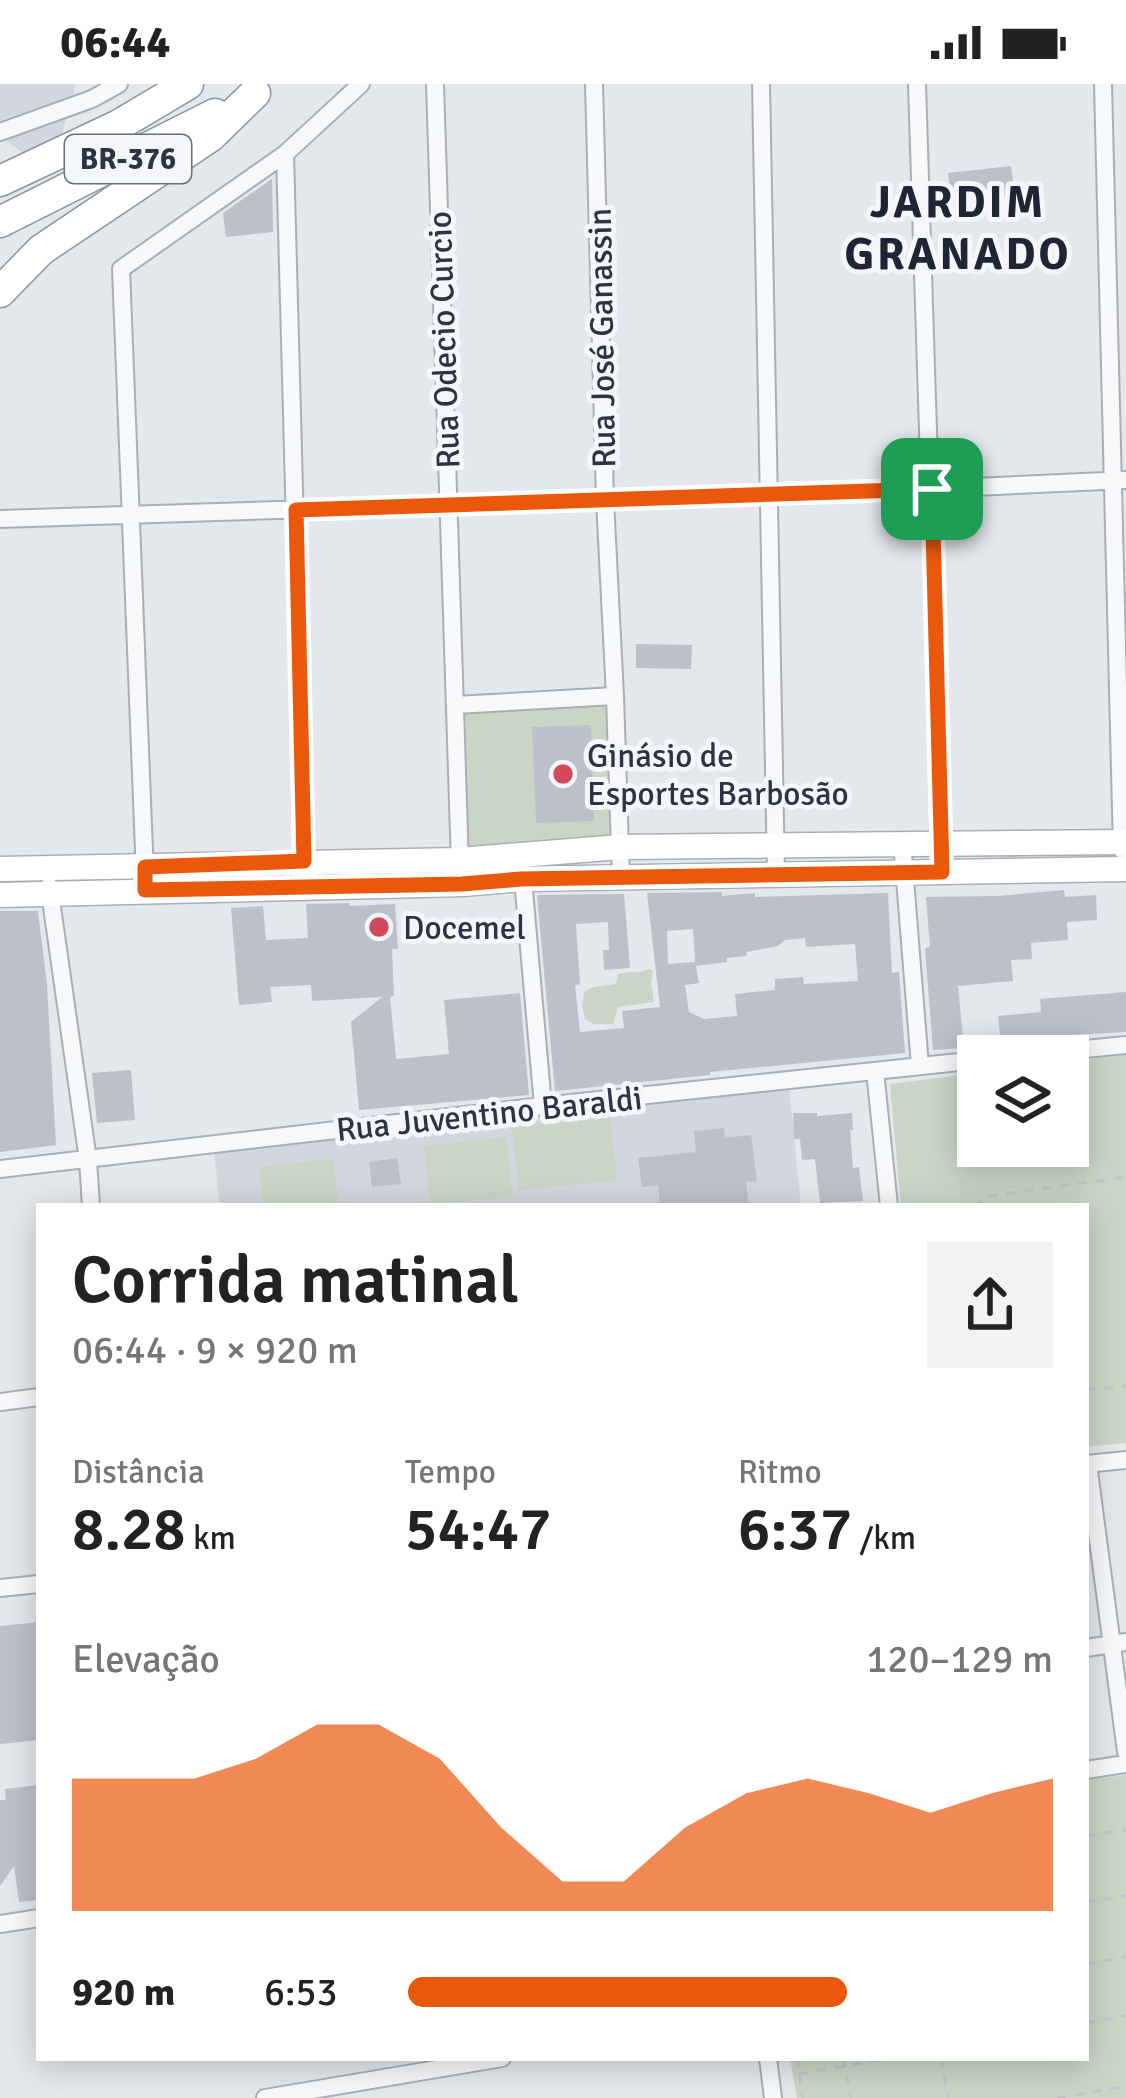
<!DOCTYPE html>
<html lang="pt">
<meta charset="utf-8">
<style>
body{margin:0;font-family:Signika,sans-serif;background:#f2f2f2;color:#222;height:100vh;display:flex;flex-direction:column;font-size:45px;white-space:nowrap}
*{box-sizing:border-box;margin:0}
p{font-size:39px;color:#767676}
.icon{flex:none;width:66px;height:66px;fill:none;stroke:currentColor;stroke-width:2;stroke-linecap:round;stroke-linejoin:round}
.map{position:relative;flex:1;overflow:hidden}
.sheet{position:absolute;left:36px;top:1119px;width:1053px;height:858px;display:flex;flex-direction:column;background:#fff;border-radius:0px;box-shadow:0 6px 30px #0003}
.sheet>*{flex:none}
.tools{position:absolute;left:957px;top:951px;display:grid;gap:24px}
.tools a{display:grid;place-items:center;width:132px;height:132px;border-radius:0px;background:#fff;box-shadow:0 6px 30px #0003;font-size:60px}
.pin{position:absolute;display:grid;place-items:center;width:102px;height:102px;color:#fff;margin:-51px;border-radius:24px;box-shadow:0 6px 18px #0006}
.round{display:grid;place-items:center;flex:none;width:126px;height:126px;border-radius:0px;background:#f2f2f2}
.summary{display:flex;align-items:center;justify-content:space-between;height:204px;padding:0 36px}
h1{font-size:66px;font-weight:600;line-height:90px}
.metrics{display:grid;grid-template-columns:repeat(3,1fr);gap:18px;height:204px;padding:12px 36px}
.metrics div{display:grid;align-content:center}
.metrics b{font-size:60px;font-weight:600}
.metrics small{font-size:33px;font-weight:400}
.metrics p{font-size:33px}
.chart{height:336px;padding:24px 36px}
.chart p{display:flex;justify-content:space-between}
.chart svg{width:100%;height:216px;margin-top:12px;fill:#ea580c;opacity:.7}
ul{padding:0 36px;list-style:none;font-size:39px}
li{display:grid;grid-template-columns:192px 144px 1fr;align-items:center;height:90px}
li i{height:30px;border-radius:15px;background:#ea580c}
.status{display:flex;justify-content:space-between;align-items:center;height:84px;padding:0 60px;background:#fff;direction:ltr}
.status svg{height:33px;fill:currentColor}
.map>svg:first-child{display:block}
</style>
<div class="status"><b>06:44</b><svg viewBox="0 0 49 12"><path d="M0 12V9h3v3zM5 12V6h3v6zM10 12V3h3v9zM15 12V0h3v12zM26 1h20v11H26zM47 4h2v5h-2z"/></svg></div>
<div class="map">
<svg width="1126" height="2014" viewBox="0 0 1126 2014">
<rect width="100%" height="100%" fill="#e4e7ec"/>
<path fill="#d2d6de" d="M 0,0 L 76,0 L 51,89 L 0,52 Z
M 789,1003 L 801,1122 L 220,1122 L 214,1067 Z"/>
<path fill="#c9d6c5" d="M 611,617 L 617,760 L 464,770 L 458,625 Z
M 649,885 L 653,887 L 651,898 L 654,918 L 618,923 L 613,940 L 593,940 L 585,935 L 582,920 L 585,907 L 594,903 L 616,900 L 618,890 C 628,886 638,891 649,885 Z
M 1126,971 L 1126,1359 L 1086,1363 L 1086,1122 L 901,1122 L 890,1000 L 978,989 L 978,1062 L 1068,1062 L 1068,978 Z
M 610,1034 L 617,1096 L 519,1106 L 512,1044 Z
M 506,1053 L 513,1113 L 430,1120 L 424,1062 Z
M 333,1075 L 339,1121 L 263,1122 L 259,1083 Z
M 1126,1691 L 1126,2014 L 797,2014 L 790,1974 L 1086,1974 L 1086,1696 Z"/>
<path fill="#bbc0ca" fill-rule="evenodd" d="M 1011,82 L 1015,111 L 952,118 L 948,89 Z
M 272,95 L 273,148 L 226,153 L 223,129 Z
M 636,560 L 692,561 L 691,585 L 636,584 Z
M 591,641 L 594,737 L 536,739 L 532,643 Z
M 1064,806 L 1065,813 L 1096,811 L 1097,836 L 1067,838 L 1068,856 L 1031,859 L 1032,875 L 1011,876 L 1013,897 L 958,902 L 964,964 L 933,966 L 925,864 L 930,863 L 926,813 L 998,812 Z
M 722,808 L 722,812 L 755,809 L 755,813 L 888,809 L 892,889 L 899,888 L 905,969 L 741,985 L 710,988 L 710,991 L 555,1007 L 537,811 L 624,810 L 630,884 L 604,886 L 603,866 L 609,866 L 608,838 L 576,840 L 580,900 L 575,901 L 580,948 L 624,944 L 622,927 L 660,923 L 647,809 ZM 693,845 L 695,878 L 668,880 L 667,847 ZM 805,854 L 806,863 L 855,860 L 858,897 L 804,900 L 803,893 L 775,895 L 775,906 L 735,910 L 737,932 L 704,935 L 689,928 L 685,901 L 699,899 L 696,882 L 727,878 L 727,874 L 746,872 L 747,868 L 778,862 L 785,856 Z
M 349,819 L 349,822 L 395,820 L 398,865 L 392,865 L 394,912 L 390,913 L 396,975 L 449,970 L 444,916 L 520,909 L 529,1011 L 359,1026 L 351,938 L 382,913 L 312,917 L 311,901 L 270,903 L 272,918 L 239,921 L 231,824 L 263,822 L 266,856 L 308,854 L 306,820 Z
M 0,827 L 38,827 L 47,901 L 56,1061 L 0,1068 Z
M 1126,908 L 1126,948 L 1035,953 L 1035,956 L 1001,959 L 998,932 L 1041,928 L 1040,915 Z
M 131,986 L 135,1036 L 97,1039 L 92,989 Z
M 793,1029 L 817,1029 L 817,1032 L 852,1029 L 853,1046 L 850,1046 L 853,1084 L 859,1083 L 863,1117 L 820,1119 L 815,1075 L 802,1076 L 800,1055 L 794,1055 Z
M 724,1044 L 725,1054 L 751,1051 L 757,1097 L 746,1098 L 749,1122 L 660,1122 L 658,1101 L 642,1103 L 638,1074 L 696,1068 L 694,1047 Z
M 397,1074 L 401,1100 L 372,1103 L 369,1078 Z
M 39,1538 L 39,1656 L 0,1660 L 0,1542 Z
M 39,1701 L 39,1816 L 19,1818 L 14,1782 L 0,1802 L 0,1716 L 6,1716 L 5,1705 Z"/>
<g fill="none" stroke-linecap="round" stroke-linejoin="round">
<defs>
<path id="street" d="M 435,0 L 460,781
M 594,0 L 605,416 L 615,612 L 621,795
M 761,0 L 776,790
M 917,0 L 942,788
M 1103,0 L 1122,766
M 0,48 L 92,15 L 119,0
M 285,70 L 304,777 L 308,803
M 0,435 L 932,405 L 1126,396
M 455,621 L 615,612
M 902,758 L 920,982
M 522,784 L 543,1022
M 145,792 L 121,185 L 285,70 L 361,0
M 49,802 L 88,1076 L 91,1122
M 1015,972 L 1126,961
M 875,987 L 889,1122
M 0,1085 L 543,1022 L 978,976
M 0,1318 L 39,1313
M 1086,1380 L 1126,1376
M 1088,1380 L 1126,1668
M 0,1504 L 39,1500
M 1086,1564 L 1126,1558
M 1086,1686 L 1126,1680
M 0,1840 L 39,1834
M 768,1974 L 773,2014
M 265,2014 L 502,1974"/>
<path id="secondary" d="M 0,785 L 459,776 L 620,763 L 1126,758
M 0,811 L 462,800 L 521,795 L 1126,785"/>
<path id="highway" d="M 0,97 L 119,41 L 188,0
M 0,138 L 215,30
M 0,208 L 41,166 L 211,52 L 255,9"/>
</defs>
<use href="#street" stroke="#a9aeb7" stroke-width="20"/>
<use href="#secondary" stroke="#a9aeb7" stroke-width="27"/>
<use href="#highway" stroke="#8b94a3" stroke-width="33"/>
<path stroke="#c2c5cb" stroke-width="3" stroke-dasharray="9 9" stroke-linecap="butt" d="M 974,1122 L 988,1112 L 1126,1093
M 1086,1306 L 1126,1302
M 1086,1752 L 1126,1746
M 1086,1818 L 1126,1812
M 1086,1880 L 1126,1873
M 1086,1939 L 1126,1932
M 797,1974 L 803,2014
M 843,1974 L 851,2014
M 941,1974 L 948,2014
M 799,1990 L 891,1974
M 1057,2014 L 1126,2002"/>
<use href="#street" stroke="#f7f8fa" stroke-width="16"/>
<use href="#secondary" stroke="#fff" stroke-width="24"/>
<use href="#highway" stroke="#fff" stroke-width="30"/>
</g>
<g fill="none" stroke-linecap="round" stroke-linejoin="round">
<defs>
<path id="route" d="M 932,405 L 942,788 L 521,795 L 462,800 L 145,806 L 145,783 L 304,777 L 296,426 Z"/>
</defs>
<use href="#route" stroke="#fff" stroke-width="24"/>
<use href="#route" stroke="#ea580c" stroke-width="15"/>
</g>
<g fill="#d1495b" stroke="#f4f6f9" stroke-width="4.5">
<circle cx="563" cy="690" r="12"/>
<circle cx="379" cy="843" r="12"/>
</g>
<g text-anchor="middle" stroke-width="10" stroke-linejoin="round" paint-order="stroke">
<rect fill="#f4f6f9" stroke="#676e7b" stroke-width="3" x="65" y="51" width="126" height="48" rx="9"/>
<g font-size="30" font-weight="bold" fill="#2b3445">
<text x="128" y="85">BR-376</text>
</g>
<g font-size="33" fill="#2b3445" stroke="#f4f6f9">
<text transform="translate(601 254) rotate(-91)" y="12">Rua José Ganassin</text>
<text transform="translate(443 256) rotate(-92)" y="12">Rua Odecio Curcio</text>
<text transform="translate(489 1029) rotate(-6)" y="12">Rua Juventino Baraldi</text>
</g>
<g font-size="33" fill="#2b3445" stroke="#f4f6f9" text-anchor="start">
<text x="587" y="683">Ginásio de<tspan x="587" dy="38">Esportes Barbosão</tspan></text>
<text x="403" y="855">Docemel</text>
</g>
<g font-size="45" font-weight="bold" letter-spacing="3" fill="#1d2536" stroke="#f4f6f9">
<text x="958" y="133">JARDIM<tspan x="958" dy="52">GRANADO</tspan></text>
</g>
</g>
</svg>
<div class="tools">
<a><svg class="icon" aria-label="layers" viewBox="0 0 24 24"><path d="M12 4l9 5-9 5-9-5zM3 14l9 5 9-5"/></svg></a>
</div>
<div class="pin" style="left:932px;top:405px;background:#1e9e55"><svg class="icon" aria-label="arrive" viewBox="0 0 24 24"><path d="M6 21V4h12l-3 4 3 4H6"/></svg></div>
<section class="sheet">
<div class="summary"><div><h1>Corrida matinal</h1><p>06:44 · 9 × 920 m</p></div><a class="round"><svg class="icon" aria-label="share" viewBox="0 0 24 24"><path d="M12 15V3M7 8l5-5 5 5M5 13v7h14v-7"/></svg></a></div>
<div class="metrics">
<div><p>Distância</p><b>8.28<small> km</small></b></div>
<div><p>Tempo</p><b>54:47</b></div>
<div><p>Ritmo</p><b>6:37<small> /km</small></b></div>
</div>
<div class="chart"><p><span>Elevação</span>120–129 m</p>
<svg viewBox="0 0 160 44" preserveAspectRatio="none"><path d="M0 44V17L10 17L20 17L30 13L40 6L50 6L60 13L70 27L80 38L90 38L100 27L110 20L120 17L130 20L140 24L150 20L160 17V44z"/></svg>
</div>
<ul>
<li><b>920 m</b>6:53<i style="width:68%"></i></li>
</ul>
</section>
</div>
